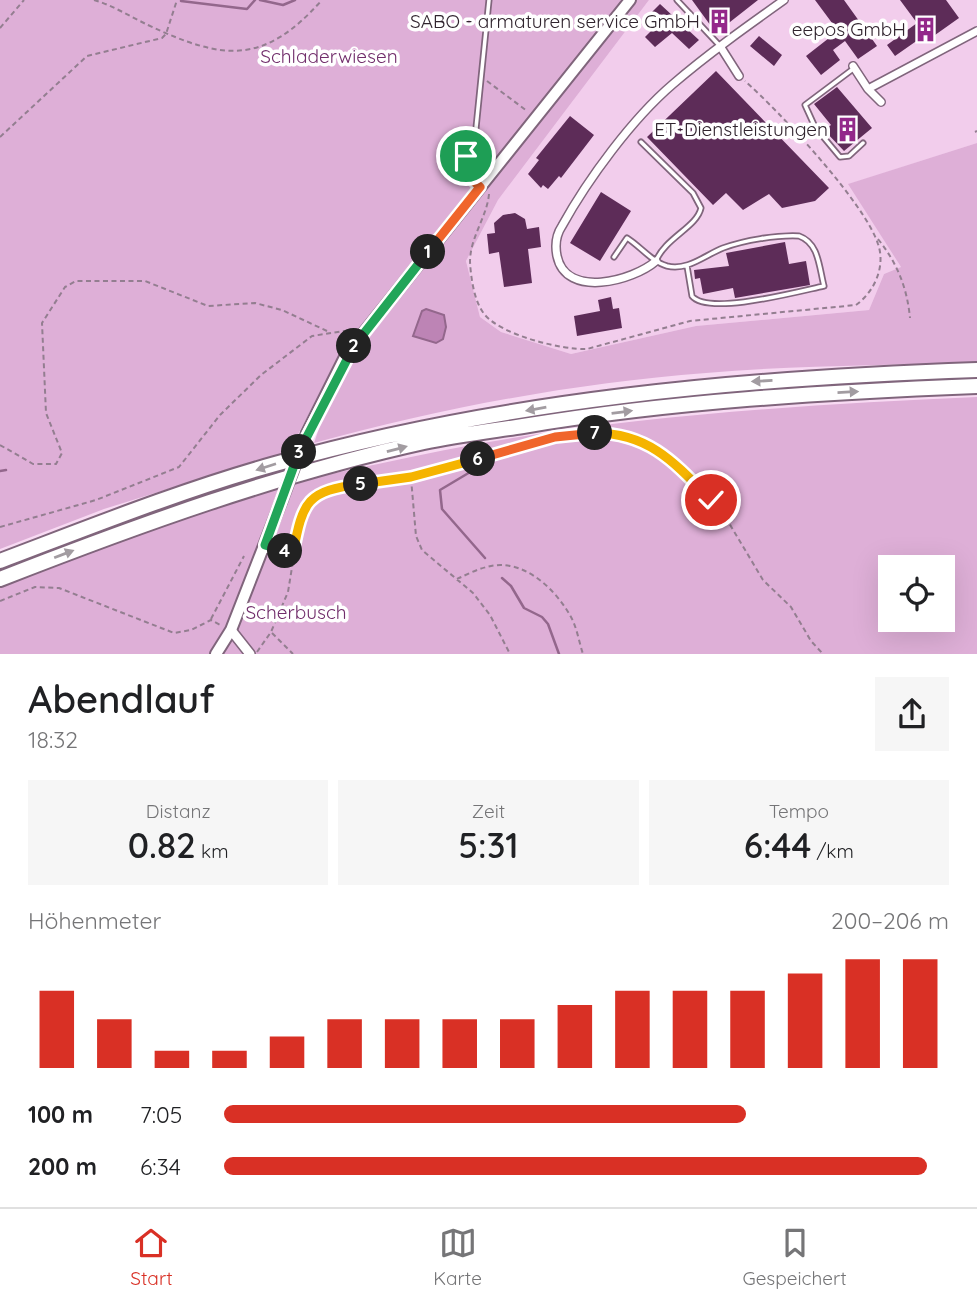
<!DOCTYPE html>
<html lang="de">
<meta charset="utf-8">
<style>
body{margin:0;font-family:Quicksand,sans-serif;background:#f6f6f6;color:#202124;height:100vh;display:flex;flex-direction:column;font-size:26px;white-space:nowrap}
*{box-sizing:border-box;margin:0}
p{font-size:23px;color:#757577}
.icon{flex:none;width:38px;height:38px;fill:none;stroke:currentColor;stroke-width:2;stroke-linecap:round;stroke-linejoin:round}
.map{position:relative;height:654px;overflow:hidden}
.drawer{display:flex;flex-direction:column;background:#fff;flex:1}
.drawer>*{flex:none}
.controls{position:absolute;left:878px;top:555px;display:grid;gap:14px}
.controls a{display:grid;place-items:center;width:77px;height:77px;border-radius:0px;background:#fff;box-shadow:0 7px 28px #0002;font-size:35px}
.pin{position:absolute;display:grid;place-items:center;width:60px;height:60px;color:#fff;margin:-30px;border:4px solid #fff;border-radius:50%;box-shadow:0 2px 7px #0007}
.km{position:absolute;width:35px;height:35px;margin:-18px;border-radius:50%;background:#222;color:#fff;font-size:19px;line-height:35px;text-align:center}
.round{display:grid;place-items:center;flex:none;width:74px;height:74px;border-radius:0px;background:#f6f6f6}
.summary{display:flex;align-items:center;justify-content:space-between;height:119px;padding:0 28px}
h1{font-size:38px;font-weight:600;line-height:52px}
.metrics{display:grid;grid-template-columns:repeat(3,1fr);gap:10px;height:119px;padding:7px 28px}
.metrics div{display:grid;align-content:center;border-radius:0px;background:#f6f6f6;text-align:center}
.metrics b{font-size:35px;font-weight:600}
.metrics small{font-size:19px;font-weight:400}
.metrics p{font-size:19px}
.chart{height:196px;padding:14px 28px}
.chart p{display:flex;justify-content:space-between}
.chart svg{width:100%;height:126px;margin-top:7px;stroke:#d93025;stroke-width:6}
ul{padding:0 28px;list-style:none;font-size:23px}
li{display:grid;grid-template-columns:112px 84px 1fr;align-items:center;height:52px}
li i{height:18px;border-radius:9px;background:#d93025}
.dock{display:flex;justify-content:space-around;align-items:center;height:98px;border-top:2px solid #e0e0e0;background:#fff;font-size:19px;color:#757577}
.dock a{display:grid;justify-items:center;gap:4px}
.dock .selected{color:#d93025}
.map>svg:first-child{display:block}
</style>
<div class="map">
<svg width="977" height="654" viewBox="0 0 977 654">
<rect width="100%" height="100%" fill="#f8daf3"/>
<path fill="#f2cdec" d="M 649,0 L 977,0 L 977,143 L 849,184 L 901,267 L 884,274 L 869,310 L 696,326 L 571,354 L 501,332 L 480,317 L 466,261 L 498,200 Z"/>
<path fill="#deafd7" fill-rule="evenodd" d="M 0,0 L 487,0 L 474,127 L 462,172 L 475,187 C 409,272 336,353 290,451 L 104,509 L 0,549 Z
M 491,0 L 623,0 L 477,183 L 467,171 L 478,130 Z
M 636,0 L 649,0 L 498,200 L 466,261 L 480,317 L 501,332 L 571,354 L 696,326 L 869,310 L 884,274 L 901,267 L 848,184 L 977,143 L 977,362 C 887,366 796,365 706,373 C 575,383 441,408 314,443 L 326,408 L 355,355 Z
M 977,397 L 977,654 L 0,654 L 0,585 C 92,549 185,513 280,486 C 312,477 345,471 378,464 C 575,419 775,406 977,397 ZM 891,567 L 943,567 L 943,620 L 891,620 Z"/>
<path fill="#bd84b5" stroke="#93678c" stroke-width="2" d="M 426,309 L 444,315 L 446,327 L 443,339 L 436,343 L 413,336 L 422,311 Z"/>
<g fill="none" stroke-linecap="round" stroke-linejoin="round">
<path stroke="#93678c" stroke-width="2.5" d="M 260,0 L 283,5 L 295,0
M 181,1 L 247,9 L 255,0
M 0,471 L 6,470
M 485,558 L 442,509 L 440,490 L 487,462
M 502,578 L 511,586 L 524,608 L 542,617 L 548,624 L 559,654"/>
</g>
<path fill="#5d2c58" d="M 692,0 L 758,0 L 716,33 Z
M 815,0 L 844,0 L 877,46 L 858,59 L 845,41 L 833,50 L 840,60 L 821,75 L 806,56 L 838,31 Z
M 900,0 L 946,0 L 959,18 L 928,40 L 925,35 L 895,56 L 887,45 L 917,23 Z
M 660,4 L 699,40 L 689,49 L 672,33 L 655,47 L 645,37 L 653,29 L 644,20 Z
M 759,36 L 782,55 L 774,66 L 750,46 Z
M 716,71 L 829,188 L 815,201 L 782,208 L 769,194 L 743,210 L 726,193 L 713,205 L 647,137 Z
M 837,87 L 872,128 L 844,151 L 824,130 L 831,125 L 814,104 Z
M 570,116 L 594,135 L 561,178 L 559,176 L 548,189 L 543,185 L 541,188 L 528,174 L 539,160 L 536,158 Z
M 601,192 L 631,211 L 600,261 L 570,243 Z
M 515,213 L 525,219 L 527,229 L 539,227 L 541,247 L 528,249 L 532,283 L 504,287 L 499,252 L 489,254 L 487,234 L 495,233 L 494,223 L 503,215 Z
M 785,242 L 789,264 L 806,261 L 810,285 L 735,298 L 733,288 L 703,294 L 700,278 L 695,279 L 694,270 L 729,266 L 726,253 Z
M 611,297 L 613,309 L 619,308 L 622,328 L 577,336 L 574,316 L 600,311 L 598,300 Z"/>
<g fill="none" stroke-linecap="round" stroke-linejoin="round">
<defs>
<path id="service" d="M 677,0 L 720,46
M 853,69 L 805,105 L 815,127 L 840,157 L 849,156 L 863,143
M 641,142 L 693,193 L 701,208 C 697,227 665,238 656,261
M 478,185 L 464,172 L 476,128 L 489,0
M 614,257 L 627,238 C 640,246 652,262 667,266 C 688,271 705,255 723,248 C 745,240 776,235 799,236 C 819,243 819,267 824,286 C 800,291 708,316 692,296 L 687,266"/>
<path id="minor" d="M 720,46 L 739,76
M 853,66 L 868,89 L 977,31
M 868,89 L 881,102
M 656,261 C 633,281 566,299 557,256 C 555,246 556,235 562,226 C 588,179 632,119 673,84 C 708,54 746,27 784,0"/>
<path id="tertiary" d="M 231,630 L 250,654"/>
<path id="secondary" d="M 307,433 L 346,355 L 630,0
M 216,654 L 231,630 L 281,502"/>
<path id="motorway" d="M 0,561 C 90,527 182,490 275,464 C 503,400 741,378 977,370
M 0,579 C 138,525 279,474 424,442 C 456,435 490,431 523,426 C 673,401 825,392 977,386"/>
</defs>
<use href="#service" stroke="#80657c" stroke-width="7"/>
<use href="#minor" stroke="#80657c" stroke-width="10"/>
<use href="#tertiary" stroke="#80657c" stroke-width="12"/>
<use href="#secondary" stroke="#80657c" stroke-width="14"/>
<use href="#motorway" stroke="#80657c" stroke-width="18"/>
<path stroke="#937e90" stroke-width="2" stroke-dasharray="5 3.5" stroke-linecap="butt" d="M 94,0 C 112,5 131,17 148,25 C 224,61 264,65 322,0
M 0,28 L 24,0
M 487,81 L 527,111
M 975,132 L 977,131
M 0,137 L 87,56 L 162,38 L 166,34 L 177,0
M 489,194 C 487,217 470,237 470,262 C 471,278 474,302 485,315 C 502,335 561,350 587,349 L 690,321 L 856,305 C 874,292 886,267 878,244 C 865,203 779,111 745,81
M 878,239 C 897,263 907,287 910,318
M 0,445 L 33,464 L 56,464 L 62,453 L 46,413 L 42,323 L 65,287 L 76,281 L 145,281 L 208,306 L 255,303 L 282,310 L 327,331
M 411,478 L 416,536 L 422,550 L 473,593 L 490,615 L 510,654
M 0,527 L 96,500 L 179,467 L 220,415 L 261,375 L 312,336 L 357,329
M 274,548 L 293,553
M 457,579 C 466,575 477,569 487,567 C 522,557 555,588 571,617 C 577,628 579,642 583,654
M 0,601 L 35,587 L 59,588 L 174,633 L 191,630 L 211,620 L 222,626
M 211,619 L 244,556
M 272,633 L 293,654
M 257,652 L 271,632 L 288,592 L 300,518 L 310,501 L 323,490 L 411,477 L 555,437 L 586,433 L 620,433 L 638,438 L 689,477 L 729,523 L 763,580 L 791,607 L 811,641 L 823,654"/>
<use href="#service" stroke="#fff" stroke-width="3.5"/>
<use href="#minor" stroke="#fff" stroke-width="7"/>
<use href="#tertiary" stroke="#fff" stroke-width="9"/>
<use href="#secondary" stroke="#fff" stroke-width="10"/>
<use href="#motorway" stroke="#fff" stroke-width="14"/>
<defs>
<path id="secondary-bridge" d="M 281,502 L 307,433"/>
</defs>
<use href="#secondary-bridge" stroke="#80657c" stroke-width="14" stroke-linecap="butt"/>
<use href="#secondary-bridge" stroke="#fff" stroke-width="10"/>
</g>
<defs><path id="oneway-solid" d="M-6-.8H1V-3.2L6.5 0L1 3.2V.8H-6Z" transform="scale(1.75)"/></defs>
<g fill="#a29ca1">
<use href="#oneway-solid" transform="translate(762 381) rotate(177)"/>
<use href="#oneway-solid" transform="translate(848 392) rotate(-3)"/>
<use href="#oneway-solid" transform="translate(536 409) rotate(170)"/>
<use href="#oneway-solid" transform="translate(622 412) rotate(-7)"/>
<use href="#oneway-solid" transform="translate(397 449) rotate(-15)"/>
<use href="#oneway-solid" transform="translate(266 467) rotate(162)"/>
<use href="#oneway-solid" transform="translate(64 554) rotate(-21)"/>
</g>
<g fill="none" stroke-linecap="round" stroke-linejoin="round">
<defs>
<path id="split-1" d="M 428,252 L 480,187 L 464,172 L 466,156"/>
<path id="split-2" d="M 354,346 L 428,252"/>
<path id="split-3" d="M 299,452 L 354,346"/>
<path id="split-4" d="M 285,551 L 265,545 L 299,452"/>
<path id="split-5" d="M 285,551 L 293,553 C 303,500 307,491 361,484"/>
<path id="split-6" d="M 361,484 L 411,477 L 478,459"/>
<path id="split-7" d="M 478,459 L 555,437 L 595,433"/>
<path id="split-8" d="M 595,433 C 649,433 675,463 711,500"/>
</defs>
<use href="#split-1" stroke="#fff" stroke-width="14"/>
<use href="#split-2" stroke="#fff" stroke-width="14"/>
<use href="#split-3" stroke="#fff" stroke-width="14"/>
<use href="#split-4" stroke="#fff" stroke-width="14"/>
<use href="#split-5" stroke="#fff" stroke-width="14"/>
<use href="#split-6" stroke="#fff" stroke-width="14"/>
<use href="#split-7" stroke="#fff" stroke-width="14"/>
<use href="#split-8" stroke="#fff" stroke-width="14"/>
<use href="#split-1" stroke="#f0652b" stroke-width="9"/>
<use href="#split-2" stroke="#22a559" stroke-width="9"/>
<use href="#split-3" stroke="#22a559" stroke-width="9"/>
<use href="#split-4" stroke="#22a559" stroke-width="9"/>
<use href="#split-5" stroke="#f5b400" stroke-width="9"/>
<use href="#split-6" stroke="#f5b400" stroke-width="9"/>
<use href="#split-7" stroke="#f0652b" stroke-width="9"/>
<use href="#split-8" stroke="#f5b400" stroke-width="9"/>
</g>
<defs>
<symbol id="building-bare" viewBox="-9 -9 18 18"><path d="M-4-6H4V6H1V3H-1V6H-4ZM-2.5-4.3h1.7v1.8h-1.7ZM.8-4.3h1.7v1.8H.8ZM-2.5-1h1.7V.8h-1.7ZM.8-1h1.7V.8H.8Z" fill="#93288a" stroke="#fff" stroke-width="2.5" paint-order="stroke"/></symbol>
</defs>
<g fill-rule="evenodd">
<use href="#building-bare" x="702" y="4" width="35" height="35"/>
<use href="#building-bare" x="908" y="12" width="35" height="35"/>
<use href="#building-bare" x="830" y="112" width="35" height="35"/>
</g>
<g text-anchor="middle" stroke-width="7" stroke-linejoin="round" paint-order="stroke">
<g font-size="19" fill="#30242e" stroke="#fff" text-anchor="end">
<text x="700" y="28">SABO - armaturen service GmbH</text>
<text x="906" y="36">eepos GmbH</text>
<text x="828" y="136">ET-Dienstleistungen</text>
</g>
<g font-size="19" fill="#712d6b" stroke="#fff">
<text x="329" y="63">Schladerwiesen</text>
<text x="296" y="619">Scherbusch</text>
</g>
</g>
</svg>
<div class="controls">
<a><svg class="icon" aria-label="locate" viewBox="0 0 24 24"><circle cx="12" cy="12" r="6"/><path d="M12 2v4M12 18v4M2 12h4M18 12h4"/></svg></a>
</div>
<div class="pin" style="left:466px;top:156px;background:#1e9e55"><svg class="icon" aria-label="arrive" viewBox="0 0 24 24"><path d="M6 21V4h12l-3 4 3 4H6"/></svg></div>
<div class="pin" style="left:711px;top:500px;background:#d93025"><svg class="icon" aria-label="check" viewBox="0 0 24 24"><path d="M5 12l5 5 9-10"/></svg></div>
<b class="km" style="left:428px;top:252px">1</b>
<b class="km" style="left:354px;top:346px">2</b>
<b class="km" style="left:299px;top:452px">3</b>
<b class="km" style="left:285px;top:551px">4</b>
<b class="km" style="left:361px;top:484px">5</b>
<b class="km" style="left:478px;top:459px">6</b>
<b class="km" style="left:595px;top:433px">7</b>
</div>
<section class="drawer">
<div class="summary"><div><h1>Abendlauf</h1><p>18:32</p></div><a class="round"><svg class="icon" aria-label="share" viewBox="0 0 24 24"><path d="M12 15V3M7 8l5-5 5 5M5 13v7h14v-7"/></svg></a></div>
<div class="metrics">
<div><p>Distanz</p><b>0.82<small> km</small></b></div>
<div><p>Zeit</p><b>5:31</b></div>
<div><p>Tempo</p><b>6:44<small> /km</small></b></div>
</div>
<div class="chart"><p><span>Höhenmeter</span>200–206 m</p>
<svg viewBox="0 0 160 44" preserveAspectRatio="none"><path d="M5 44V17M15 44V27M25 44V38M35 44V38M45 44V33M55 44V27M65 44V27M75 44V27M85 44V27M95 44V22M105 44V17M115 44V17M125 44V17M135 44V11M145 44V6M155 44V6"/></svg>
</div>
<ul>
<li><b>100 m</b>7:05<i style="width:72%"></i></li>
<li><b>200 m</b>6:34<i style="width:97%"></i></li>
</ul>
</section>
<nav class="dock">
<a class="selected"><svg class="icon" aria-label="home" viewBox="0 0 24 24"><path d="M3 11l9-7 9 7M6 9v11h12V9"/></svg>Start</a>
<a><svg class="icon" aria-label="map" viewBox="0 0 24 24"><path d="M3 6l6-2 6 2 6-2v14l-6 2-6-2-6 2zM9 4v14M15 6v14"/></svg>Karte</a>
<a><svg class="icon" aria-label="saved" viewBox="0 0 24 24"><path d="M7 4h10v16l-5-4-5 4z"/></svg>Gespeichert</a>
</nav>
